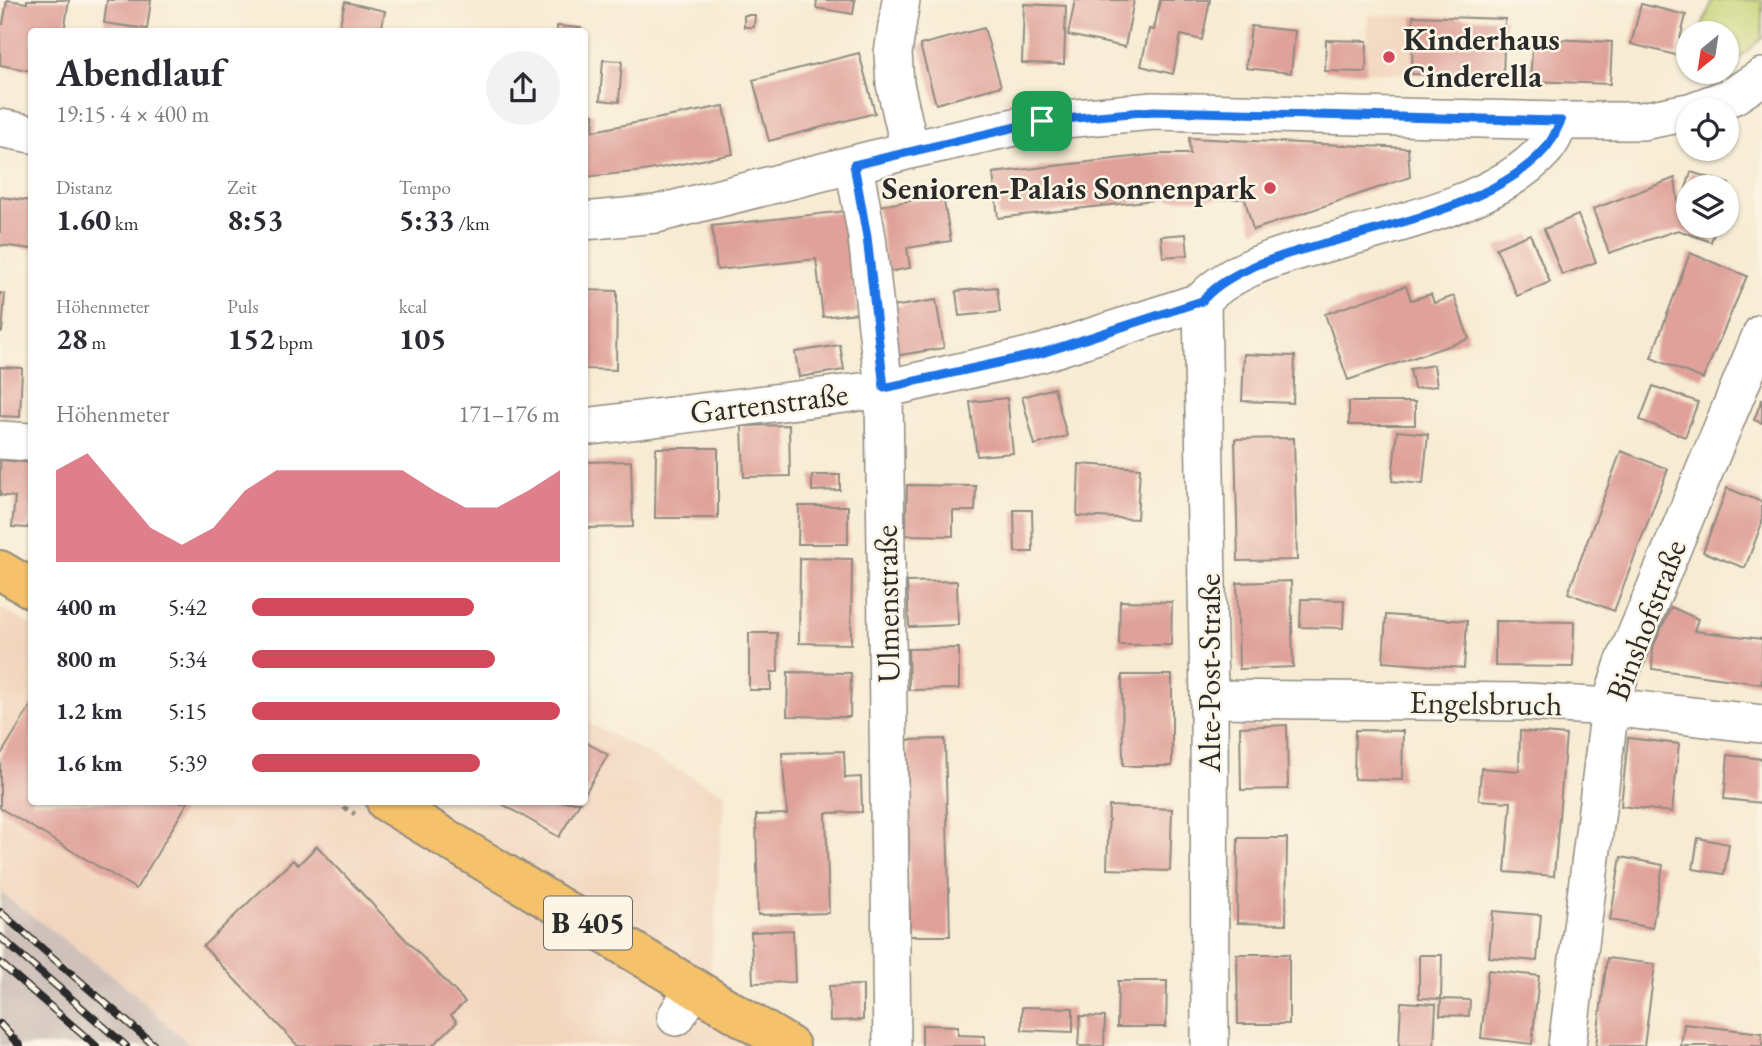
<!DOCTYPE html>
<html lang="de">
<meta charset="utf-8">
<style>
body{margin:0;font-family:"EB Garamond",serif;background:#f2f2f3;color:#2b2b33;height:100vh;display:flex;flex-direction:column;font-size:26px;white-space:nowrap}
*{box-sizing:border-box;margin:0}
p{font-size:23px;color:#7c7c81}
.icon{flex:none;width:38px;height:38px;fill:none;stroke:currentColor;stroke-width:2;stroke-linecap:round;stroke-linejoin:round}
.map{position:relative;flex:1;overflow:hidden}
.side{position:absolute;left:28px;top:28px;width:560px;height:777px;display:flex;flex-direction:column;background:#fff;border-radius:7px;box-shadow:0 2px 5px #0004}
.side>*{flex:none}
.needle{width:46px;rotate:210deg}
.fabs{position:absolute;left:1676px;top:21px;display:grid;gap:14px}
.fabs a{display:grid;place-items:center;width:63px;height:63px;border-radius:50%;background:#fff;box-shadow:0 2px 5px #0004;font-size:35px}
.pin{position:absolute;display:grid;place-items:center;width:60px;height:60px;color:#fff;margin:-30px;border-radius:14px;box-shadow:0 4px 10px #0006}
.round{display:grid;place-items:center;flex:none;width:74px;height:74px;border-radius:37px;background:#f2f2f3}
.summary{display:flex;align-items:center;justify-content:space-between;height:119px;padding:0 28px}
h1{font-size:38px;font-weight:700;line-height:52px}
.metrics{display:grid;grid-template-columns:repeat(3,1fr);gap:10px;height:119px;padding:7px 28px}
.metrics div{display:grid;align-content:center}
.metrics b{font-size:30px;font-weight:700}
.metrics small{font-size:19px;font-weight:400}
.metrics p{font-size:19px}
.chart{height:196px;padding:14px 28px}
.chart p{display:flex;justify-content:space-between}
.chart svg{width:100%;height:126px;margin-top:7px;fill:#d1495b;opacity:.7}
ul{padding:0 28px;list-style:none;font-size:23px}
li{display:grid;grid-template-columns:112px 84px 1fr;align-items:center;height:52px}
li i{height:18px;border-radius:9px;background:#d1495b}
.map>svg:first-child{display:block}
</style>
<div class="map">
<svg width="1762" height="1046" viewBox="0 0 1762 1046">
<rect width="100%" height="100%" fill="#fcf5e5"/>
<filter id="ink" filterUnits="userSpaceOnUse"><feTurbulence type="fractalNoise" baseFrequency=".0143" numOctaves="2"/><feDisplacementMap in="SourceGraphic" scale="14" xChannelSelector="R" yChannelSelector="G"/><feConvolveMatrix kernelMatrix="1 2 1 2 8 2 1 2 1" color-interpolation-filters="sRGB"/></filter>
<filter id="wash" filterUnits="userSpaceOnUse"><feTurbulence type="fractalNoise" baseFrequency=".00686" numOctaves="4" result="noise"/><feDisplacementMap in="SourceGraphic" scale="28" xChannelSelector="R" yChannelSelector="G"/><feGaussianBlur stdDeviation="1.57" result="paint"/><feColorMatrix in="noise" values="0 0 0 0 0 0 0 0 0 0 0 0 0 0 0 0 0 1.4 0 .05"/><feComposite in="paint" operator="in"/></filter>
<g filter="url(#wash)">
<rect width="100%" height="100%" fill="#f7ebd3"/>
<path fill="#f2d5bd" d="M 1368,15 L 1413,16 L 1412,74 L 1366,72 Z
M 0,607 L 31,625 L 32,802 L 584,802 L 585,721 L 725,794 L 707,1015 L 758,1046 L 191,1046 L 125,985 L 0,892 Z"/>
<path fill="#cfc1ba" d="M 0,892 L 125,985 L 191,1046 L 0,1046 Z"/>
<path fill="#c5d273" stroke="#787e4f" stroke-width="2" d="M 1713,0 L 1762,0 L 1762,38 L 1728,68 L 1727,33 L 1707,33 L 1702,25 Z"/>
<g id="blocks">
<path fill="#dfa19a" d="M 7,0 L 27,3 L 27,0 L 69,0 L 64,32 L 32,32 L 32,71 L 0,65 L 0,24 L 3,24 Z
M 107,0 L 151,0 L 147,29 L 104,23 Z
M 817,0 L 855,0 L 853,14 L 816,8 Z
M 1075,0 L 1134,0 L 1125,47 L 1068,35 Z
M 1160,0 L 1210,0 L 1202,40 L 1181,35 L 1173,74 L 1141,66 L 1149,29 L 1154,30 Z
M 345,2 L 385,11 L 381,32 L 338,32 Z
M 1024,4 L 1066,6 L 1064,64 L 1022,63 Z
M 1641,4 L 1686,15 L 1676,55 L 1631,44 Z
M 744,15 L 755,15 L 754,27 L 744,27 Z
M 1413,16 L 1505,19 L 1503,77 L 1412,74 Z
M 557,26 L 581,28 L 581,32 L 557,32 Z
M 1251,26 L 1295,31 L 1291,73 L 1246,68 Z
M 984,28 L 1001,86 L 936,104 L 920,45 Z
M 1533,38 L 1612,42 L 1610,84 L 1530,81 Z
M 1326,40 L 1367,41 L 1366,72 L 1325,71 Z
M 859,53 L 875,113 L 769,141 L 753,80 Z
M 603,60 L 622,61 L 619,102 L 600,100 Z
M 724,106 L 733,154 L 644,171 L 584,177 L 584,113 L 594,114 L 593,131 Z
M 1189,138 L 1408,148 L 1410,177 L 1253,230 L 1245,199 L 1163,199 L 998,218 L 993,173 L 1158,154 L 1190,154 Z
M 1691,172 L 1729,184 L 1728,187 L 1689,187 L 1689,226 L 1716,226 L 1711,242 L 1678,230 L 1609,253 L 1593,209 L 1675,178 L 1679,211 Z
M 943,196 L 951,241 L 907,248 L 910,268 L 887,272 L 877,206 Z
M 0,197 L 32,201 L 32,249 L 0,245 Z
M 845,211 L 857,313 L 823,317 L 816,259 L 717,270 L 712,226 Z
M 1578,215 L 1596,262 L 1562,275 L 1544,229 Z
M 1186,234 L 1188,255 L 1163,257 L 1161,236 Z
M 1530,234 L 1550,282 L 1517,296 L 1496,248 Z
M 1690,253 L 1747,276 L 1703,379 L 1651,358 Z
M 1406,286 L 1411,300 L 1431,294 L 1434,303 L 1454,296 L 1469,339 L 1348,380 L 1325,314 Z
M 997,287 L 1000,312 L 959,316 L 956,291 Z
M 584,290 L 617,291 L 616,370 L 585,369 Z
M 0,293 L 5,294 L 2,332 L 0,332 Z
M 936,300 L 944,348 L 894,356 L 886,308 Z
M 840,345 L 844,370 L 799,377 L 795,352 Z
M 1244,354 L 1295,356 L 1293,403 L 1242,401 Z
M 1434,365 L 1437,386 L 1414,389 L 1410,369 Z
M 0,367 L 22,368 L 20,417 L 0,416 Z
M 1653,386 L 1698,402 L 1685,437 L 1640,420 Z
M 1054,388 L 1067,436 L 1035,445 L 1022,397 Z
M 1007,398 L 1013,453 L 977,456 L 970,402 Z
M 1762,399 L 1762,423 L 1754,420 Z
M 1349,402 L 1415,402 L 1415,425 L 1349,425 Z
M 789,425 L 790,476 L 744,477 L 742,426 Z
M 1397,431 L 1428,434 L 1423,484 L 1392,481 Z
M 1294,438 L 1297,560 L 1238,561 L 1235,439 Z
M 656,448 L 718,448 L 718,518 L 655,518 Z
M 1621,451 L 1668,469 L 1614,611 L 1568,593 Z
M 0,460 L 32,463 L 32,509 L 28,528 L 12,527 L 15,497 L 0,495 Z
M 631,461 L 633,527 L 584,528 L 584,462 Z
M 1079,464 L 1140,468 L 1137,519 L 1077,516 Z
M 812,475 L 840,475 L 840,490 L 812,491 Z
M 907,485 L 976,486 L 975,511 L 953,511 L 953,536 L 906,535 Z
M 1727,488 L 1762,502 L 1762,523 L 1745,568 L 1703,552 Z
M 799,506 L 848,506 L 848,544 L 798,544 Z
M 1014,510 L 1032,510 L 1033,552 L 1015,552 Z
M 800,558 L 852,559 L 851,644 L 799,643 Z
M 957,581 L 958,625 L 909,627 L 907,582 Z
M 1291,581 L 1293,667 L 1239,669 L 1237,583 Z
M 1301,599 L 1344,600 L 1343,628 L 1300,627 Z
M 1120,601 L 1172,602 L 1171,645 L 1119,645 Z
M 1671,607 L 1698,619 L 1694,631 L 1762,639 L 1762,684 L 1652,669 L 1653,647 Z
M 1386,615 L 1467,621 L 1464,668 L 1383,662 Z
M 1495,621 L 1574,622 L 1573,667 L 1495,666 Z
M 749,633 L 777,633 L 778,672 L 771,672 L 771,690 L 749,690 Z
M 959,648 L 959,689 L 909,690 L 908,649 Z
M 788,672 L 851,673 L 850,717 L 787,716 Z
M 1122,675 L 1172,675 L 1172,766 L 1123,766 Z
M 32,704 L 32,802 L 188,802 L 136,889 L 0,808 L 0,756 Z
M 1287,725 L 1288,789 L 1241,790 L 1240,727 Z
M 1355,730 L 1403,731 L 1402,780 L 1354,779 Z
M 1520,731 L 1566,735 L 1554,876 L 1505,872 L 1511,802 L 1479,800 L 1481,768 L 1519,771 Z
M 1628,738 L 1679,744 L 1672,812 L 1621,806 Z
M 945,739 L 950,936 L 910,936 L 907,740 Z
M 584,741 L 608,755 L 584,795 Z
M 844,751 L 845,778 L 861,777 L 862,812 L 826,813 L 829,913 L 758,915 L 756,815 L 787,814 L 782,753 Z
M 1728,755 L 1762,759 L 1762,803 L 1724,799 Z
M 499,802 L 580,802 L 559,837 Z
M 1109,806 L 1172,809 L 1170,871 L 1107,869 Z
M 1238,838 L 1287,838 L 1286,924 L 1237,923 Z
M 1698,838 L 1729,844 L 1724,874 L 1693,869 Z
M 317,846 L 465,1002 L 451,1015 L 457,1022 L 432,1046 L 298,1046 L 203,946 L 293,860 L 298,865 Z
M 1621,857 L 1663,865 L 1652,928 L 1610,920 Z
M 1493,911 L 1541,915 L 1537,961 L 1489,957 Z
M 793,930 L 795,982 L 753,983 L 751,932 Z
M 1237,954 L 1289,954 L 1289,1024 L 1238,1024 Z
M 1419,955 L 1442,955 L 1441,999 L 1419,998 Z
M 1607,958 L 1655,964 L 1644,1046 L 1596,1046 Z
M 1488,970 L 1539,976 L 1532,1044 L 1481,1038 Z
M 1118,981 L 1167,981 L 1166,1027 L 1117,1027 Z
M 863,985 L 863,1020 L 830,1021 L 829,986 Z
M 1441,999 L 1470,1000 L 1469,1016 L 1440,1015 Z
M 1401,1002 L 1436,1004 L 1434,1046 L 1399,1046 Z
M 1022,1007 L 1073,1008 L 1073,1032 L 1022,1030 Z
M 1080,1016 L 1105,1017 L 1104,1046 L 1078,1046 Z
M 1684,1024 L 1762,1033 L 1762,1046 L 1681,1046 Z
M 922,1025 L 958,1026 L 958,1035 L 985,1036 L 985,1046 L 922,1046 Z"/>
</g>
</g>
<g filter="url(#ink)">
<use href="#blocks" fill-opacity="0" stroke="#918b7f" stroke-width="2"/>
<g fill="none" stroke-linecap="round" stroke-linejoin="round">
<defs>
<path id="minor" d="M 901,0 L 893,53 L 895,84 L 910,150
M 1695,110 L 1733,96 L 1762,77
M 0,128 L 32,134
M 854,165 L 867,237 L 884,389 L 892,1046
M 584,221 L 656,214 L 910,150 L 1042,121 L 1153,111 L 1561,121 L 1642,121 L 1689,112
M 1202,301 L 1209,699 L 1210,1046
M 584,427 L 884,389 L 1042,353 L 1202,301 C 1225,274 1267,260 1301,250 C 1373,229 1495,207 1545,149 C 1552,142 1556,130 1561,121
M 0,440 L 32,442
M 1209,699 L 1527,702 L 1610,707 L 1762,724
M 676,1017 L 694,988
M 1567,1046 L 1610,707 L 1623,666 L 1762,333"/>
<path id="major" d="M 0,570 L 32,589
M 386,802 L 790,1046"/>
</defs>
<use href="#minor" stroke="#918b7f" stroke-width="40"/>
<use href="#major" stroke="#918b7f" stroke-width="42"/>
<path stroke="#918b7f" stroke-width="4.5" stroke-dasharray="5 5" stroke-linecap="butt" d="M 335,802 L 355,814"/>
<use href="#minor" stroke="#fff" stroke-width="37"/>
<use href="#major" stroke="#f5c16b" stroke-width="38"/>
<defs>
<path id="rail" d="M 0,912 L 155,1046
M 0,937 L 126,1046
M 0,963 L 96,1046
M 0,1024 L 20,1046"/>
</defs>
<use href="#rail" stroke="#2b2b2b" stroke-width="8"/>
<use href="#rail" stroke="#fcf5e5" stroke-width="5" stroke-dasharray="16" stroke-linecap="butt"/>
</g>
</g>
<g fill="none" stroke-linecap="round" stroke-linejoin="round" filter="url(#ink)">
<defs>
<path id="route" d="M 1153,111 L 1561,121 C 1556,130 1552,142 1545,149 C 1495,207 1373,229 1301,250 C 1267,260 1225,274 1202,301 L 1042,353 L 884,388 L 867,237 L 854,165 L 1042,121 Z"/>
</defs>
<use href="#route" stroke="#fff" stroke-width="14"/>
<use href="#route" stroke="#1a73e8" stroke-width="9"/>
</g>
<g fill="#d1495b" stroke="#fcf5e5" stroke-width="2.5">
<circle cx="1389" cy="57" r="7"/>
<circle cx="1270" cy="188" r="7"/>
</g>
<g text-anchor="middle" stroke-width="5" stroke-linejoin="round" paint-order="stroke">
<rect fill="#fcf5e5" stroke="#6a6863" stroke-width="2" x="544" y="896.5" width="88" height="53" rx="5"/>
<g font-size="30" font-weight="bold" fill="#2b2b2b">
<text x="588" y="933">B 405</text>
</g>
<g font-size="32" font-weight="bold" fill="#2b2b2b" stroke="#fcf5e5" text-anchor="start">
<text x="1403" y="50">Kinderhaus<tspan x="1403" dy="37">Cinderella</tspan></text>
<text x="1256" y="199" text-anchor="end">Senioren-Palais Sonnenpark</text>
</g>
<g font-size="32" fill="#2b2b2b" stroke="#fcf5e5">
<text transform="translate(769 403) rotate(-7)" y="11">Gartenstraße</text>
<text transform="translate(887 604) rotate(-91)" y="11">Ulmenstraße</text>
<text transform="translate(1646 620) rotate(-69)" y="11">Binshofstraße</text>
<text transform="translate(1209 673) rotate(-90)" y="11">Alte-Post-Straße</text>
<text transform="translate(1486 703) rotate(1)" y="11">Engelsbruch</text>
</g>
</g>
</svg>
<div class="fabs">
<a><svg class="needle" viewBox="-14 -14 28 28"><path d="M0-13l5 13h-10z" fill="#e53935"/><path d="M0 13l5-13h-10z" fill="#7c7c81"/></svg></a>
<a><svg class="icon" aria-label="locate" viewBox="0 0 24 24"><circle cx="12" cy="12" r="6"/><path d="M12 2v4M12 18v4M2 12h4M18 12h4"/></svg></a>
<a><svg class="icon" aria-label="layers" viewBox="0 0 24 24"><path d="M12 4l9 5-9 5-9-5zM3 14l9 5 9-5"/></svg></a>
</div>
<div class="pin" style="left:1042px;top:121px;background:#1e9e55"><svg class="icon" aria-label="arrive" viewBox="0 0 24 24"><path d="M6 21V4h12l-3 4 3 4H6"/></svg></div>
<section class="side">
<div class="summary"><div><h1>Abendlauf</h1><p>19:15 · 4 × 400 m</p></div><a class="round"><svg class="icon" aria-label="share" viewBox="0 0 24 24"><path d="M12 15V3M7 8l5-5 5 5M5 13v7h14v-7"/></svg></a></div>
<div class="metrics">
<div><p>Distanz</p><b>1.60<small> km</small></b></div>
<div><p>Zeit</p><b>8:53</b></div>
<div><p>Tempo</p><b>5:33<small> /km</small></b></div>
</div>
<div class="metrics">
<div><p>Höhenmeter</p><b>28<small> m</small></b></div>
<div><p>Puls</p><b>152<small> bpm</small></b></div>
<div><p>kcal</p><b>105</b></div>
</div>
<div class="chart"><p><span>Höhenmeter</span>171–176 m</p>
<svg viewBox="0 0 160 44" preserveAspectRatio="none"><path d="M0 44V12L10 6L20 19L30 32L40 38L50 32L60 19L70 12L80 12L90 12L100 12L110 12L120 19L130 25L140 25L150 19L160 12V44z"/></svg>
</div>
<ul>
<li><b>400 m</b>5:42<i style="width:72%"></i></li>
<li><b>800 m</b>5:34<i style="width:79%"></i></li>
<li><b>1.2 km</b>5:15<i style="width:100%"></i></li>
<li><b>1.6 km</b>5:39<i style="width:74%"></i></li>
</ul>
</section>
</div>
